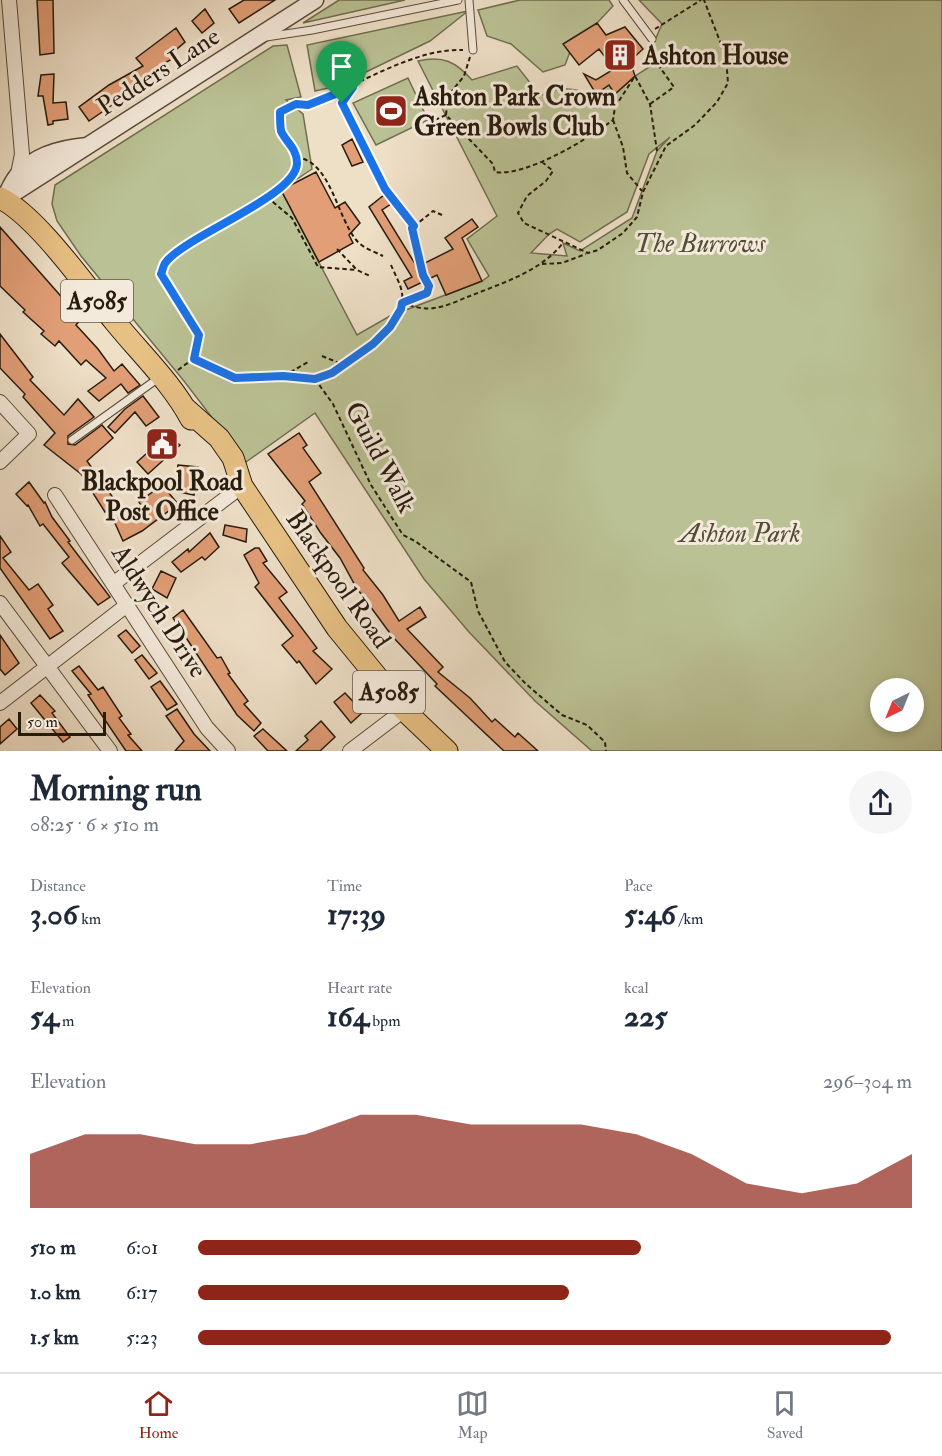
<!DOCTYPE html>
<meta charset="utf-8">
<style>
body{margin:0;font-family:"IM FELL Double Pica",serif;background:#f6f6f7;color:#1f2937;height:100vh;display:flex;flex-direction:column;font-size:22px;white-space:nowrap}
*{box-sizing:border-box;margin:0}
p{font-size:20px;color:#747a83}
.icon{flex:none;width:33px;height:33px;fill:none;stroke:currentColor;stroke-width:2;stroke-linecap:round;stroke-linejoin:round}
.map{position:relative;height:751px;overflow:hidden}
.drawer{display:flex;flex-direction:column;background:#fff;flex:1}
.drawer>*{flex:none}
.needle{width:39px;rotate:223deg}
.controls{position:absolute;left:870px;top:678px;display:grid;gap:12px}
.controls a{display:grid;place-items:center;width:54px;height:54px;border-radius:50%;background:#fff;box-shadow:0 3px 9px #0003;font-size:30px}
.scale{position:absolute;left:18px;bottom:15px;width:88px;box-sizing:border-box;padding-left:6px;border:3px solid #271b0c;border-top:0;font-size:16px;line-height:21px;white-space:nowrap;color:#271b0c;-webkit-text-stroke:4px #f4eadb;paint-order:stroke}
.pin{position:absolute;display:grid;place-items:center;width:51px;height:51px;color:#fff;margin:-62px -26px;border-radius:50% 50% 50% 0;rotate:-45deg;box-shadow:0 0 6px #0007}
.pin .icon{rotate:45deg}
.round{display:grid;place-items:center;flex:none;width:63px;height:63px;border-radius:32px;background:#f6f6f7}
.overview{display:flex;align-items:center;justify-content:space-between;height:102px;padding:0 30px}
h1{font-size:33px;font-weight:700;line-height:45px}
.figures{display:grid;grid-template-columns:repeat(3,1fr);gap:9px;height:102px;padding:6px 30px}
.figures div{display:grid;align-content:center}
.figures b{font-size:30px;font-weight:700}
.figures small{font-size:16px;font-weight:400}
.figures p{font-size:16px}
.chart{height:168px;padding:12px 30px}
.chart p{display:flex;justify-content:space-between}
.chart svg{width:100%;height:108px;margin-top:6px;fill:#8f2418;opacity:.7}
ul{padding:0 30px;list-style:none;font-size:20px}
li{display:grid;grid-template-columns:96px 72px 1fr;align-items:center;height:45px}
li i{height:15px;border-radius:8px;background:#8f2418}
.dock{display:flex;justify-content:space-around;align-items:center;height:84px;border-top:2px solid #e0e1e3;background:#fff;font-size:16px;color:#747a83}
.dock a{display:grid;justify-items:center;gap:3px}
.dock .active{color:#8f2418}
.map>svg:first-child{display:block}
</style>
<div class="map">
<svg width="942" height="751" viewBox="0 0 942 751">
<rect width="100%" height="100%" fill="#eedfc7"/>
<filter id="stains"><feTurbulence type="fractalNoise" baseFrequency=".00333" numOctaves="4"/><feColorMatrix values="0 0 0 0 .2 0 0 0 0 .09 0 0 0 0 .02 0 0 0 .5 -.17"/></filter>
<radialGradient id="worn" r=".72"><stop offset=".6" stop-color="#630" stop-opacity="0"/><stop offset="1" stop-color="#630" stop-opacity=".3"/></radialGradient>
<path fill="#bac194" stroke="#706e50" stroke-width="1.5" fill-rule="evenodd" d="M 339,0 L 405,0 L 303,23 Z
M 520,0 L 609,0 L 613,6 L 570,52 L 565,65 L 543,72 L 511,44 L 487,36 L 478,10 Z
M 639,0 L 942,0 L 942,751 L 592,751 L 535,701 L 469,632 L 424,579 L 315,413 L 246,462 L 184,381 L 81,256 L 57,221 L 52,204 L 55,185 L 273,46 L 287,45 L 301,97 L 286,100 L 303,114 L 312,169 L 281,190 L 357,335 L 390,316 L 482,281 L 489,276 L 467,239 L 497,216 L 418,61 C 443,55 456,62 472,80 L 517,66 L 531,84 L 525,92 L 534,100 C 556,83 570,89 596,94 L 609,85 L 615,94 L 635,76 L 657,62 L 650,52 L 662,24 ZM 670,137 L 657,151 L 632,218 L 580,251 L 563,243 L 567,256 L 531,253 L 549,234 L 557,229 L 580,242 L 627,212 L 649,154 ZM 880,688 L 914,688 L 914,722 L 880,722 Z
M 468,11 L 430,41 L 337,86 L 315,91 L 307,45 Z
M 408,78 L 428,120 L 376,145 L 353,103 Z"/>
<path fill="#e29e76" stroke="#271b0c" stroke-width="1.5" d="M 37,0 L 53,0 L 54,53 L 40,55 Z
M 244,0 L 275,0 L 239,23 L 229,9 Z
M 205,9 L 214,23 L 202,33 L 192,21 Z
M 597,23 L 606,35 L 625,27 L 643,49 L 630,61 L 635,76 L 615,94 L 609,85 L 596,94 L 584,74 L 596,80 L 614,69 L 599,49 L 579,65 L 563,44 Z
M 176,28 L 185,42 L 170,55 L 172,59 L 156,68 L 146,78 L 148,80 L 89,121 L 79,107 L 109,85 L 143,66 L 136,58 Z
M 54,74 L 53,103 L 66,102 L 68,119 L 53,121 L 53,124 L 48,125 L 43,96 L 38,96 L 41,75 Z
M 352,139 L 363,162 L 352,166 L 342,145 Z
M 316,172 L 335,208 L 345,202 L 360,223 L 349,235 L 353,243 L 319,262 L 281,190 Z
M 384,195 L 391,204 L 382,210 L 417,267 L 453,249 L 445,238 L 472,219 L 478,227 L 462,238 L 482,281 L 446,295 L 437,275 L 408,289 L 404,281 L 412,277 L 369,207 Z
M 0,227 L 81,319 L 76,325 L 98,349 L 114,371 L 122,364 L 140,385 L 128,393 L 121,384 L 99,401 L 88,391 L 106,378 L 86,360 L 81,365 L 59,341 L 55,346 L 41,334 L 44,331 L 23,312 L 25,310 L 0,286 Z
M 0,334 L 33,377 L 30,380 L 64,415 L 78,399 L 94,417 L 68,436 L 68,444 L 75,445 L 102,425 L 113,438 L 87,461 L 116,502 L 105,512 L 81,474 L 44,445 L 55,433 L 23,397 L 25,394 L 0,368 Z
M 143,396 L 159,417 L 146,426 L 135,412 L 115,433 L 108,427 L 125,409 Z
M 161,431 L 180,445 L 148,474 L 137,462 L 156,445 L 153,442 Z
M 299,433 L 307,445 L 303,448 L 321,473 L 309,482 L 364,568 L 363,570 L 383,595 L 399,621 L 420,607 L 426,617 L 407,629 L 443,667 L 438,672 L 470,698 L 492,722 L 495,719 L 515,737 L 518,733 L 538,751 L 504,751 L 435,686 L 437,684 L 392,636 L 356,587 L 340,558 L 320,532 L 302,504 L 305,501 L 268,454 Z
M 178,465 L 198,467 L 194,495 L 174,491 Z
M 29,482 L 44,503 L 45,502 L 52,517 L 70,541 L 68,542 L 110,597 L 98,605 L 62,563 L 69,557 L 43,524 L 40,526 L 28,505 L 27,506 L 16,494 Z
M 162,485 L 178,504 L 142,531 L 123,541 L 114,521 L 125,513 L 128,517 L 143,509 L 139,502 Z
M 225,525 L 247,529 L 246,542 L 223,535 Z
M 210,533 L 219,547 L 205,560 L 202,557 L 181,572 L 172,562 L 188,549 L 189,552 Z
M 0,536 L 11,552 L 3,558 L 29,590 L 38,584 L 53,605 L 48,609 L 63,631 L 50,639 L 0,568 Z
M 255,548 L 259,548 L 267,561 L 263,563 L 287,592 L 279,598 L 317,648 L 313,651 L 332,669 L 316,684 L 299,661 L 297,663 L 282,645 L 293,636 L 255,587 L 259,583 L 244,555 Z
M 161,571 L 176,578 L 167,598 L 152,589 Z
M 183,610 L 217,658 L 221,657 L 230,673 L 228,674 L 248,701 L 244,704 L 261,723 L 254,731 L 237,715 L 173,618 Z
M 126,630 L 140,646 L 132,653 L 118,636 Z
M 0,635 L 19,663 L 5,675 L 0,669 Z
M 142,655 L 157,673 L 149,679 L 135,660 Z
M 79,666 L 98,690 L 103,687 L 122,716 L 119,718 L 131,734 L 128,735 L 142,751 L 126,751 L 88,695 L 91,694 L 72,671 Z
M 160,681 L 177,704 L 167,710 L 151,687 Z
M 345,693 L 363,712 L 351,723 L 334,702 Z
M 40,695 L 55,711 L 52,713 L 70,737 L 63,742 L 31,703 Z
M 177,709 L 194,734 L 210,751 L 175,751 L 184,741 L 166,716 Z
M 9,719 L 17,729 L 0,744 L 0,727 Z
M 321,721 L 335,737 L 320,751 L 296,751 L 308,740 L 305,736 Z
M 263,729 L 287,751 L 268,751 L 254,736 Z"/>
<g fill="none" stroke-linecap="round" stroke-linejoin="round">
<defs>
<path id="service" d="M 469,0 L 473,50
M 623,0 L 652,39
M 266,37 L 312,30 L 458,0
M 72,440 L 160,377"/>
<path id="minor" d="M 9,0 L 22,154 L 18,174
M 0,402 L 29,434 L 0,462
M 55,495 L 207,728 L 228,751
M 113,584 L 242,486
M 0,603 L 110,751
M 0,703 L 127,605
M 350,751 L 404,710"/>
<path id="tertiary" d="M 5,198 C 9,190 13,179 20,173 C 36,155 64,148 87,146
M 3,200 L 315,0"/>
<path id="trunk" d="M 0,198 C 37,216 87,288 115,322 C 140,353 172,383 191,419
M 185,408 L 219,438 L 233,458 L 242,486 L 337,628 L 404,710 L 447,751"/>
</defs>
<use href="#service" stroke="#594c3b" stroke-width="9"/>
<use href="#minor" stroke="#594c3b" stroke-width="16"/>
<use href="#tertiary" stroke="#594c3b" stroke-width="19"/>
<use href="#trunk" stroke="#271b0c" stroke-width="23"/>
<path stroke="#271b0c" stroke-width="2" stroke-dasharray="4.5 3" stroke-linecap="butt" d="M 655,29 L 701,0
M 647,46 L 652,54 L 651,55 L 674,87 L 650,104
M 470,57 L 464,76 L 448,96 L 446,115 L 493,164 L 495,172 C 526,177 588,139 613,120 L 615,107 L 635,76 L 650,104 L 657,151
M 352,87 L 342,103 C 360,147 385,188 414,226
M 435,120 L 446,115
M 613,120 L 623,147 L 627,173 L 642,191
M 296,157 C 332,161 337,220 358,242 C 365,249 375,252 383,256
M 542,162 L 553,171 L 546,181 L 527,196 L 518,213 L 524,223 L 588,253 L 598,250 L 623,233 L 637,217 L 643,192 L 666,146 L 695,125 L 717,102 L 728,83 L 726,57 L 704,0
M 267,197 L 292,218 L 318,267 L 357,270
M 337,249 L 357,270 L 370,276
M 542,264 L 562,263 L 586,254
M 391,265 C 395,275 404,289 402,300 C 399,330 345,370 318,378 C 305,381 294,377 281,376 C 267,376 249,381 235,378 C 225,376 202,365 193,359 L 199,335 L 161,275 C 163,270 163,265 166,262 C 187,235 298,197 297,163 C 297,148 285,141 281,131 C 280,125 280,118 280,112 C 285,110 291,104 296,104 C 305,102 310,104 319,100 C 362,83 416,48 463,50
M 402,303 C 412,306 423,310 434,308 C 446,307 459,300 470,296 C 502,283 540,272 563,243
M 402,303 L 427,293 L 429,286 L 423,275 L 412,228 L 433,211 L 442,215
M 322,356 L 344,365
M 178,370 L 193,359
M 284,376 L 308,362
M 315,379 L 333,404 L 371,485 L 403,535 L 415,541 L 471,582 L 478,611 L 505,662 L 526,684 L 562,715 L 587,725 L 605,742 L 606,751"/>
<use href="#service" stroke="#f4eadb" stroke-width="7"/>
<use href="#minor" stroke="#f4eadb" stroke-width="14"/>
<use href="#tertiary" stroke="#f4eadb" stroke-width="16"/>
<use href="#trunk" stroke="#e7c084" stroke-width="21"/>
</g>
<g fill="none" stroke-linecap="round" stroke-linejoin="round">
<defs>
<path id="route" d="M 353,87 L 342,103 L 385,189 L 414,226 L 412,228 L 423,275 L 429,286 L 427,293 L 402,303 L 401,309 L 390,327 L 373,344 L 332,373 L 315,379 L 283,376 L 235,378 L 194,359 L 199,335 L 161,274 C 163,270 163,265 166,262 C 187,235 297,196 297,163 C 297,148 285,141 281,131 C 280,125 280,118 280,112 L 296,104 L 308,105 Z"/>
</defs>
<use href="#route" stroke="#fff" stroke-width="12"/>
<use href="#route" stroke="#1a73e8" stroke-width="8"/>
</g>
<defs>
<symbol id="building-square" viewBox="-11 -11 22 22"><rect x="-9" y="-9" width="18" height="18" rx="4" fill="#8f2418" stroke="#f4eadb"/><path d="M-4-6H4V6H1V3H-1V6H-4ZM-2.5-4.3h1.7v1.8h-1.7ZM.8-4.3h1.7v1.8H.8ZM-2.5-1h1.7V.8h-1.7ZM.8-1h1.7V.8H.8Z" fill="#fff"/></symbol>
<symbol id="stadium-square" viewBox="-11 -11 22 22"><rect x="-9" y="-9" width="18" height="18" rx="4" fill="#8f2418" stroke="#f4eadb"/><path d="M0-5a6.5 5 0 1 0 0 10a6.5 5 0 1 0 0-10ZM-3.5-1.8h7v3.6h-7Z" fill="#fff"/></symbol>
<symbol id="civic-square" viewBox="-11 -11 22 22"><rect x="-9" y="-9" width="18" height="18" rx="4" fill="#8f2418" stroke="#f4eadb"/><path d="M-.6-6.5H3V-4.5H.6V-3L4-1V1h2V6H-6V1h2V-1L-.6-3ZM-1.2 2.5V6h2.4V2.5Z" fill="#fff"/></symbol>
</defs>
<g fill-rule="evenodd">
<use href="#building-square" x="601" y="36" width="38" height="38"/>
<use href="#stadium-square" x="372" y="92" width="38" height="38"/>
<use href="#civic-square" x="143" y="425" width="38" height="38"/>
</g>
<g text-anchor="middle" stroke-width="6" stroke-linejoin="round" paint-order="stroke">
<g fill="#f4eadb" stroke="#64594a" stroke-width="1.5">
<rect x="61" y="280" width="72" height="42" rx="4.5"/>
<rect x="353" y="671" width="72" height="42" rx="4.5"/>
</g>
<g font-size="24" font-weight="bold" fill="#271b0c">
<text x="97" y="309">A5085</text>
<text x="389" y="700">A5085</text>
</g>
<g font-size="26" font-weight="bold" fill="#271b0c" stroke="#f4eadb" text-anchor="start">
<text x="643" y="64">Ashton House</text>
<text x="414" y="105">Ashton Park Crown<tspan x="414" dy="30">Green Bowls Club</tspan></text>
<text x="162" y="490" text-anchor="middle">Blackpool Road<tspan x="162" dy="30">Post Office</tspan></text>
</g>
<g font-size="26" fill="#271b0c" stroke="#f4eadb">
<text transform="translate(158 71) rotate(-33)" y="9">Pedders Lane</text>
<text transform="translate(381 457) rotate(62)" y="9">Guild Walk</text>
<text transform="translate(339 579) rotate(55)" y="9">Blackpool Road</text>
<text transform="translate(160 611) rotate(57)" y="9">Aldwych Drive</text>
</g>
<g font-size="26" font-style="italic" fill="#534d35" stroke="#f4eadb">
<text x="700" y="252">The Burrows</text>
<text x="740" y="542">Ashton Park</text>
</g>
</g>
<rect width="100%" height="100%" filter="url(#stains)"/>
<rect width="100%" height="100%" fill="url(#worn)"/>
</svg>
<div class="controls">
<a><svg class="needle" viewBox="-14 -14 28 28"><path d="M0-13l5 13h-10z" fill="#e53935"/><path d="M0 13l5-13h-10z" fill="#747a83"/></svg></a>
</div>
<div class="scale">50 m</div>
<div class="pin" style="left:342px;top:103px;background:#1e9e55"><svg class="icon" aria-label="arrive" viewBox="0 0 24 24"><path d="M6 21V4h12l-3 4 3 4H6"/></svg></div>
</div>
<section class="drawer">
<div class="overview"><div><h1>Morning run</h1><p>08:25 · 6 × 510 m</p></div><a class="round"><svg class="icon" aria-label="share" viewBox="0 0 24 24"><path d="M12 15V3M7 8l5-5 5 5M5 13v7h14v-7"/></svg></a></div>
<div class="figures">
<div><p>Distance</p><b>3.06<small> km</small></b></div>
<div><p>Time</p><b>17:39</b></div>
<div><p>Pace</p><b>5:46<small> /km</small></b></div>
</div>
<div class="figures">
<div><p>Elevation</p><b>54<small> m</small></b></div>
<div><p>Heart rate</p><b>164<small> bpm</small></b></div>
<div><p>kcal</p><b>225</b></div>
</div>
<div class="chart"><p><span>Elevation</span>296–304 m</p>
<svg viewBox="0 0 160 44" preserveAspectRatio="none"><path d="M0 44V22L10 14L20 14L30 18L40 18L50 14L60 6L70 6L80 10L90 10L100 10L110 14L120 22L130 34L140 38L150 34L160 22V44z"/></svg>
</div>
<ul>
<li><b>510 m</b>6:01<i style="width:62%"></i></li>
<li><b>1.0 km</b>6:17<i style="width:52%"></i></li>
<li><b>1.5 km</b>5:23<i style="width:97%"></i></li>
</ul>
</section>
<nav class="dock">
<a class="active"><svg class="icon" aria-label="home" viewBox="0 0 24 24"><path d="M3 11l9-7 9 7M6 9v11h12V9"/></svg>Home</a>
<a><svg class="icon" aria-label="map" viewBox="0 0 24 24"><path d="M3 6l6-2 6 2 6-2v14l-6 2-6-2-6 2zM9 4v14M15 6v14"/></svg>Map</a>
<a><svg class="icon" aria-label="saved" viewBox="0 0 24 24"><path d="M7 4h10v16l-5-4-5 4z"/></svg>Saved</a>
</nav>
